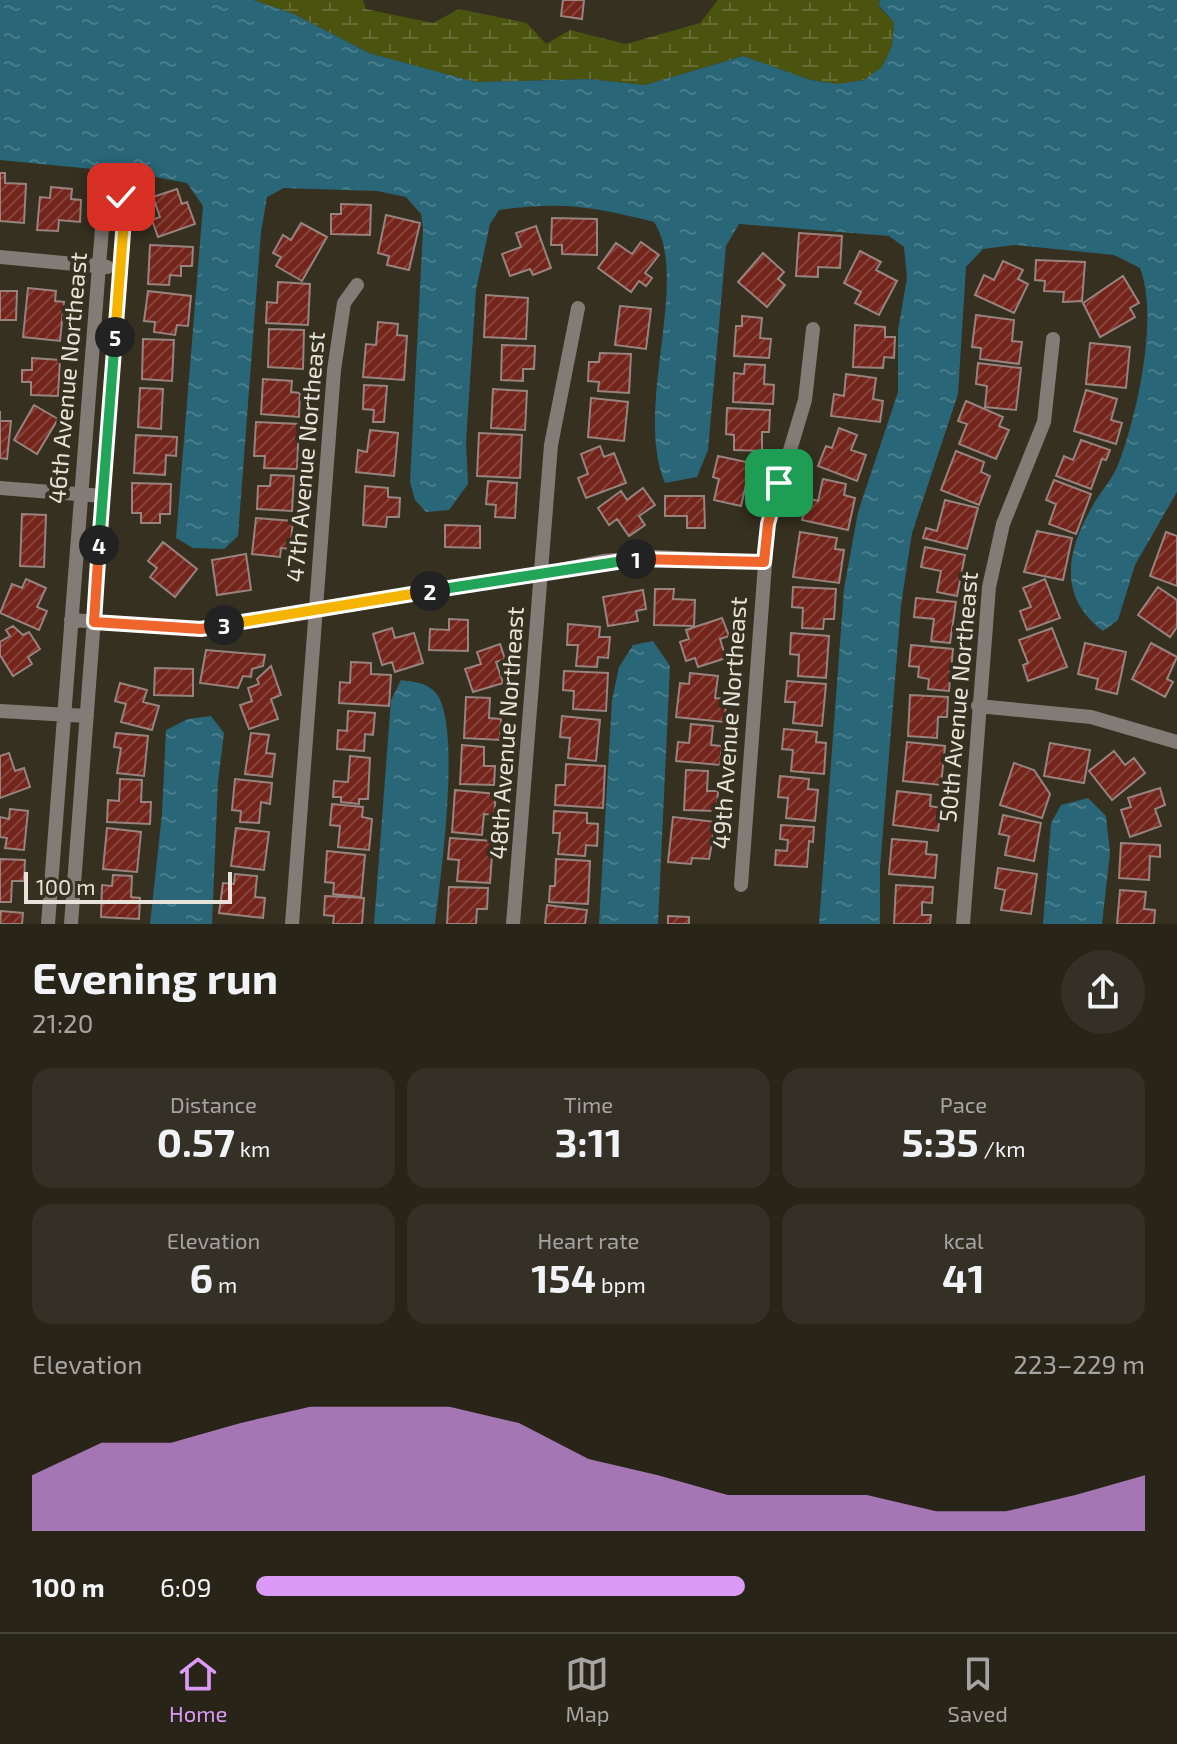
<!DOCTYPE html>
<meta charset="utf-8">
<style>
body{margin:0;font-family:"Exo 2",sans-serif;background:#343025;color:#f1f3f6;height:100vh;display:flex;flex-direction:column;font-size:30px;white-space:nowrap}
*{box-sizing:border-box;margin:0}
p{font-size:26px;color:#a5a4a2}
.icon{flex:none;width:44px;height:44px;fill:none;stroke:currentColor;stroke-width:2;stroke-linecap:round;stroke-linejoin:round}
.map{position:relative;height:924px;overflow:hidden}
.drawer{display:flex;flex-direction:column;background:#282418;flex:1}
.drawer>*{flex:none}
.scale{position:absolute;left:24px;bottom:20px;width:208px;box-sizing:border-box;padding-left:8px;border:4px solid #e7e3da;border-top:0;font-size:22px;line-height:28px;white-space:nowrap;color:#e7e3da;-webkit-text-stroke:6px #363020;paint-order:stroke}
.pin{position:absolute;display:grid;place-items:center;width:68px;height:68px;color:#fff;margin:-34px;border-radius:16px;box-shadow:0 4px 12px #0006}
.km{position:absolute;width:40px;height:40px;margin:-20px;border-radius:50%;background:#222;color:#fff;font-size:22px;line-height:40px;text-align:center}
.round{display:grid;place-items:center;flex:none;width:84px;height:84px;border-radius:42px;background:#343025}
.summary{display:flex;align-items:center;justify-content:space-between;height:136px;padding:0 32px}
h1{font-size:44px;font-weight:700;line-height:60px}
.figures{display:grid;grid-template-columns:repeat(3,1fr);gap:12px;height:136px;padding:8px 32px}
.figures div{display:grid;align-content:center;border-radius:20px;background:#343025;text-align:center}
.figures b{font-size:40px;font-weight:700}
.figures small{font-size:22px;font-weight:400}
.figures p{font-size:22px}
.chart{height:224px;padding:16px 32px}
.chart p{display:flex;justify-content:space-between}
.chart svg{width:100%;height:144px;margin-top:8px;fill:#da9af6;opacity:.7}
ul{padding:0 32px;list-style:none;font-size:26px}
li{display:grid;grid-template-columns:128px 96px 1fr;align-items:center;height:60px}
li i{height:20px;border-radius:10px;background:#da9af6}
.dock{display:flex;justify-content:space-around;align-items:center;height:112px;border-top:2px solid #444137;background:#282418;font-size:22px;color:#a5a4a2}
.dock a{display:grid;justify-items:center;gap:4px}
.dock .selected{color:#da9af6}
.map>svg:first-child{display:block}
</style>
<div class="map">
<svg width="1177" height="924" viewBox="0 0 1177 924">
<defs>
<pattern id="wetland-marsh" width="20" height="14" patternUnits="userSpaceOnUse" patternTransform="scale(2)"><rect width="20" height="14" fill="#4a540f"/><path d="M1 5h8M5 5V1M11 12h8M15 12V8" fill="none" stroke="#646c31"/></pattern>
<pattern id="water-ripples" width="26" height="14" patternUnits="userSpaceOnUse" patternTransform="scale(2)"><rect width="26" height="14" fill="#296677"/><path d="M2 4q2-2 4 0t4 0M15 11q2-2 4 0t4 0" fill="none" stroke="#487c8a"/></pattern>
<pattern id="building-hatch" width="6" height="6" patternUnits="userSpaceOnUse" patternTransform="scale(2)"><rect width="6" height="6" fill="#73241b"/><path d="M-1 1l2-2M0 6l6-6M5 7l2-2" fill="none" stroke="#87443c"/></pattern>
</defs>
<rect width="100%" height="100%" fill="#363020"/>
<path fill="url(#wetland-marsh)" d="M 253,0 L 363,0 L 366,9 L 433,23 L 459,9 L 527,23 L 546,44 L 570,30 L 626,44 L 700,23 L 718,0 L 880,0 L 879,7 L 894,22 L 892,46 L 882,67 L 864,80 L 838,85 L 811,80 L 743,56 L 645,85 L 589,79 L 475,82 L 369,53 L 294,14 Z"/>
<path fill="url(#water-ripples)" d="M 0,0 L 253,0 L 294,14 L 369,53 L 475,82 L 589,79 L 645,85 L 743,56 L 811,80 L 838,84 L 864,80 L 882,67 L 892,46 L 894,22 L 879,6 L 880,0 L 1177,0 L 1177,492 L 1135,565 L 1118,620 L 1103,631 C 1058,597 1066,552 1092,507 C 1099,493 1112,480 1118,465 C 1137,416 1159,317 1140,268 L 1114,255 L 1015,245 L 983,249 L 966,267 L 958,394 L 912,533 L 901,605 L 880,868 L 880,924 L 819,924 L 844,589 L 858,512 L 898,392 L 898,330 L 907,278 L 904,247 L 889,236 L 739,224 L 726,246 L 708,450 L 697,477 L 665,483 C 633,408 691,280 654,222 C 595,207 560,201 499,210 L 490,224 L 476,290 L 466,441 L 468,484 L 449,510 L 426,512 L 415,500 L 410,482 L 423,229 L 421,214 L 406,197 L 377,191 L 284,188 L 267,197 L 261,232 L 238,536 L 224,549 L 193,548 L 176,538 L 203,206 L 187,183 L 134,173 L 0,160 Z
M 653,641 L 670,666 L 658,924 L 599,924 L 612,700 L 619,667 L 633,645 Z
M 401,680 C 413,682 426,682 435,692 C 463,722 440,880 435,924 L 374,924 L 391,700 Z
M 211,716 L 224,733 L 218,782 L 212,924 L 150,924 L 162,814 L 166,730 L 188,719 Z
M 1088,798 L 1106,816 L 1110,853 L 1102,924 L 1043,924 L 1051,823 L 1061,805 Z"/>
<path fill="url(#building-hatch)" stroke="#98837f" stroke-width="2" d="M 563,0 L 584,0 L 582,19 L 561,16 Z
M 0,173 L 5,173 L 5,183 L 26,184 L 24,223 L 0,221 Z
M 51,187 L 72,189 L 71,199 L 81,200 L 80,222 L 59,220 L 58,231 L 37,230 L 40,197 L 50,198 Z
M 177,189 L 182,204 L 187,202 L 195,224 L 158,237 L 152,220 L 160,217 L 153,197 Z
M 341,204 L 371,205 L 370,235 L 331,234 L 331,214 L 341,214 Z
M 386,215 L 420,223 L 409,270 L 387,265 L 389,256 L 378,253 Z
M 552,218 L 597,219 L 597,255 L 562,254 L 562,245 L 551,245 Z
M 301,223 L 327,237 L 302,281 L 276,266 L 281,257 L 273,253 L 283,235 L 291,240 Z
M 536,226 L 551,268 L 533,275 L 530,269 L 510,276 L 502,254 L 521,247 L 516,233 Z
M 799,233 L 842,236 L 840,268 L 818,267 L 818,277 L 796,276 Z
M 641,242 L 659,255 L 645,273 L 652,278 L 646,286 L 639,281 L 631,292 L 598,268 L 616,243 L 632,254 Z
M 150,245 L 193,247 L 192,266 L 181,266 L 181,276 L 170,275 L 169,285 L 148,284 Z
M 860,251 L 881,262 L 876,270 L 897,281 L 879,315 L 855,303 L 861,292 L 844,283 Z
M 763,253 L 784,272 L 778,279 L 785,285 L 767,307 L 738,282 Z
M 1036,260 L 1085,262 L 1082,301 L 1063,302 L 1064,292 L 1044,291 L 1045,281 L 1035,280 Z
M 1003,261 L 1023,270 L 1018,279 L 1028,284 L 1014,313 L 975,295 L 984,275 L 994,280 Z
M 1123,276 L 1139,303 L 1130,308 L 1135,317 L 1100,337 L 1083,303 Z
M 278,282 L 310,284 L 308,325 L 266,323 L 267,302 L 277,303 Z
M 28,288 L 56,291 L 55,301 L 64,302 L 60,341 L 23,337 Z
M 0,291 L 17,291 L 16,320 L 0,320 Z
M 148,291 L 191,296 L 188,326 L 177,325 L 175,335 L 154,332 L 155,322 L 144,321 Z
M 486,295 L 528,298 L 526,339 L 484,337 Z
M 620,306 L 651,309 L 646,349 L 615,345 Z
M 976,315 L 1014,320 L 1012,341 L 1022,342 L 1019,364 L 980,359 L 981,348 L 972,347 Z
M 742,316 L 762,318 L 760,338 L 771,339 L 769,358 L 734,356 L 736,326 L 742,326 Z
M 378,322 L 398,324 L 397,335 L 407,336 L 404,380 L 363,377 L 366,344 L 376,345 Z
M 855,325 L 885,327 L 885,337 L 895,337 L 894,358 L 884,357 L 883,368 L 853,367 Z
M 269,329 L 304,330 L 303,369 L 268,367 Z
M 143,339 L 174,340 L 172,381 L 142,379 Z
M 1090,343 L 1130,347 L 1126,388 L 1086,384 Z
M 502,345 L 535,346 L 534,369 L 523,369 L 523,381 L 501,380 Z
M 600,353 L 631,354 L 629,393 L 598,391 L 599,382 L 588,381 L 589,362 L 599,362 Z
M 32,358 L 60,360 L 58,396 L 31,395 L 31,382 L 22,382 L 22,370 L 32,370 Z
M 978,363 L 1021,368 L 1016,410 L 985,407 L 987,386 L 976,384 Z
M 745,364 L 765,365 L 764,384 L 774,385 L 773,404 L 733,402 L 734,373 L 744,374 Z
M 846,374 L 876,378 L 873,399 L 883,401 L 880,422 L 831,416 L 834,394 L 844,396 Z
M 263,379 L 292,381 L 291,392 L 300,393 L 299,417 L 261,414 Z
M 364,385 L 387,386 L 384,422 L 373,422 L 374,410 L 363,409 Z
M 140,388 L 163,389 L 161,429 L 138,427 Z
M 493,389 L 527,391 L 525,430 L 491,428 Z
M 1086,390 L 1117,399 L 1111,420 L 1122,423 L 1116,444 L 1074,431 Z
M 591,398 L 628,402 L 624,441 L 588,437 Z
M 966,401 L 1003,417 L 999,426 L 1009,430 L 996,459 L 959,444 L 967,424 L 958,421 Z
M 34,405 L 58,419 L 37,454 L 14,440 Z
M 727,408 L 770,410 L 769,432 L 762,432 L 762,451 L 734,450 L 734,435 L 726,434 Z
M 0,411 L 0,421 L 11,421 L 7,459 L 0,458 Z
M 256,422 L 299,424 L 297,469 L 264,468 L 265,456 L 254,456 Z
M 839,428 L 857,435 L 851,450 L 866,455 L 857,481 L 818,466 L 826,446 L 832,448 Z
M 370,430 L 398,433 L 394,476 L 356,472 L 358,450 L 367,452 Z
M 479,433 L 522,435 L 520,478 L 477,476 Z
M 136,435 L 177,437 L 176,456 L 166,455 L 165,475 L 134,473 Z
M 1081,440 L 1110,450 L 1106,460 L 1102,459 L 1091,489 L 1056,476 L 1064,456 L 1073,460 Z
M 600,446 L 604,457 L 614,453 L 626,483 L 586,498 L 578,478 L 588,474 L 581,454 Z
M 956,451 L 984,462 L 981,472 L 990,476 L 979,505 L 941,490 Z
M 718,456 L 751,463 L 741,506 L 714,500 L 719,479 L 713,477 Z
M 271,475 L 294,476 L 292,511 L 257,509 L 258,486 L 270,486 Z
M 823,479 L 846,484 L 844,495 L 855,498 L 848,530 L 802,520 L 807,498 L 818,501 Z
M 1054,480 L 1091,494 L 1076,534 L 1049,524 L 1056,504 L 1046,500 Z
M 488,481 L 517,483 L 515,518 L 495,517 L 496,505 L 486,504 Z
M 132,483 L 171,484 L 170,514 L 160,514 L 160,523 L 141,523 L 141,513 L 132,513 Z
M 365,486 L 388,488 L 388,497 L 400,498 L 399,517 L 387,517 L 386,527 L 363,525 Z
M 643,488 L 655,505 L 639,516 L 645,525 L 629,536 L 617,519 L 609,525 L 598,508 L 621,491 L 627,500 Z
M 665,496 L 704,496 L 705,528 L 687,528 L 687,516 L 665,516 Z
M 945,500 L 978,508 L 967,549 L 923,538 L 926,528 L 937,531 Z
M 22,514 L 46,515 L 44,567 L 20,566 Z
M 256,518 L 293,521 L 290,549 L 281,548 L 280,557 L 252,554 Z
M 445,525 L 480,526 L 480,548 L 445,547 Z
M 1037,531 L 1072,538 L 1063,580 L 1024,572 Z
M 800,532 L 837,538 L 835,549 L 844,550 L 839,583 L 793,577 Z
M 1166,532 L 1177,536 L 1177,586 L 1150,576 Z
M 163,542 L 197,569 L 175,597 L 150,577 L 157,568 L 148,561 Z
M 925,547 L 965,555 L 957,596 L 937,592 L 941,571 L 921,567 Z
M 246,554 L 251,590 L 217,595 L 212,560 Z
M 26,579 L 46,588 L 37,607 L 47,611 L 39,630 L 0,613 L 12,584 L 22,588 Z
M 1045,579 L 1060,618 L 1027,630 L 1020,611 L 1031,607 L 1023,588 Z
M 793,587 L 836,589 L 834,619 L 824,619 L 823,629 L 802,628 L 803,608 L 792,607 Z
M 1158,587 L 1177,600 L 1177,627 L 1170,637 L 1138,615 Z
M 655,589 L 674,589 L 673,599 L 695,600 L 694,626 L 654,625 Z
M 643,590 L 646,609 L 636,611 L 638,621 L 608,626 L 603,597 Z
M 916,598 L 956,602 L 950,643 L 931,641 L 934,619 L 914,617 Z
M 722,618 L 729,636 L 720,639 L 726,658 L 698,667 L 695,658 L 686,661 L 680,642 L 689,639 L 686,630 Z
M 449,619 L 468,620 L 468,651 L 429,650 L 430,629 L 449,630 Z
M 568,624 L 600,627 L 599,637 L 610,637 L 608,658 L 598,657 L 597,667 L 576,666 L 578,645 L 567,645 Z
M 13,626 L 23,635 L 29,632 L 40,649 L 28,657 L 32,664 L 13,676 L 0,655 L 0,642 L 10,636 L 6,630 Z
M 392,628 L 395,638 L 414,633 L 423,663 L 395,672 L 392,662 L 382,665 L 373,634 Z
M 1052,628 L 1067,667 L 1028,681 L 1023,665 L 1028,663 L 1019,640 Z
M 791,633 L 829,636 L 826,678 L 798,676 L 799,655 L 790,654 Z
M 1085,643 L 1126,652 L 1117,694 L 1096,689 L 1098,679 L 1078,674 Z
M 1151,643 L 1177,657 L 1167,679 L 1173,682 L 1165,697 L 1132,679 Z
M 500,644 L 505,659 L 496,662 L 503,683 L 473,692 L 465,669 L 481,664 L 477,652 Z
M 911,645 L 953,649 L 949,691 L 928,689 L 929,679 L 918,677 L 919,667 L 909,666 Z
M 206,650 L 265,655 L 263,666 L 252,669 L 251,677 L 243,676 L 238,688 L 200,683 Z
M 351,662 L 371,663 L 371,674 L 391,675 L 389,706 L 339,703 L 340,682 L 350,683 Z
M 271,666 L 281,695 L 271,699 L 278,719 L 249,729 L 240,705 L 252,701 L 248,688 L 259,684 L 257,679 Z
M 155,668 L 193,669 L 193,696 L 154,695 Z
M 564,671 L 608,673 L 606,711 L 573,709 L 574,691 L 563,690 Z
M 690,673 L 718,676 L 715,698 L 727,699 L 724,722 L 676,717 L 680,683 L 689,684 Z
M 787,681 L 826,684 L 822,726 L 793,723 L 795,702 L 785,702 Z
M 120,683 L 147,690 L 143,702 L 159,706 L 152,730 L 121,722 L 126,704 L 115,701 Z
M 910,695 L 948,697 L 947,717 L 938,717 L 937,738 L 908,736 Z
M 466,697 L 490,698 L 489,718 L 501,719 L 500,740 L 464,738 Z
M 348,711 L 375,713 L 373,735 L 365,734 L 364,751 L 337,749 L 338,730 L 347,731 Z
M 562,716 L 600,720 L 596,761 L 568,758 L 570,738 L 560,737 Z
M 691,724 L 713,726 L 711,745 L 722,746 L 720,765 L 676,761 L 678,742 L 689,743 Z
M 784,729 L 817,732 L 816,742 L 826,743 L 824,774 L 791,771 L 793,750 L 782,749 Z
M 116,733 L 148,736 L 144,776 L 117,773 L 121,748 L 114,747 Z
M 251,733 L 269,735 L 266,753 L 275,754 L 272,777 L 245,774 Z
M 907,742 L 945,746 L 941,785 L 903,781 Z
M 1050,743 L 1090,750 L 1084,783 L 1044,776 Z
M 462,745 L 484,747 L 484,766 L 495,766 L 494,785 L 460,784 Z
M 1114,751 L 1125,765 L 1134,758 L 1145,773 L 1112,800 L 1089,771 Z
M 9,753 L 15,771 L 24,768 L 30,787 L 0,798 L 0,756 Z
M 350,756 L 370,758 L 368,799 L 359,799 L 359,804 L 341,802 L 341,797 L 333,797 L 334,781 L 348,782 Z
M 1014,763 L 1034,770 L 1050,794 L 1042,818 L 1000,805 Z
M 566,764 L 605,766 L 603,808 L 555,805 L 556,785 L 565,785 Z
M 686,770 L 708,771 L 707,791 L 718,791 L 717,811 L 684,810 Z
M 780,776 L 809,779 L 808,789 L 818,790 L 815,821 L 786,818 L 788,798 L 778,797 Z
M 120,779 L 142,780 L 141,802 L 151,802 L 150,824 L 107,822 L 108,800 L 119,801 Z
M 235,779 L 272,783 L 270,804 L 261,802 L 259,823 L 240,822 L 241,811 L 232,810 Z
M 1160,788 L 1165,805 L 1155,809 L 1161,826 L 1130,837 L 1121,810 L 1131,807 L 1128,798 Z
M 455,790 L 496,794 L 494,815 L 484,814 L 482,835 L 452,832 Z
M 897,791 L 931,795 L 930,806 L 941,808 L 938,831 L 893,825 Z
M 332,804 L 363,807 L 362,817 L 372,819 L 369,850 L 338,847 L 340,826 L 330,825 Z
M 10,809 L 28,811 L 24,850 L 5,848 L 7,838 L 0,837 L 0,817 L 9,819 Z
M 554,811 L 587,813 L 587,823 L 598,824 L 597,846 L 586,845 L 585,856 L 558,854 L 560,833 L 553,833 Z
M 1003,815 L 1041,823 L 1034,861 L 1005,855 L 1009,836 L 999,834 Z
M 673,817 L 716,822 L 709,859 L 692,858 L 691,864 L 668,862 Z
M 781,825 L 814,827 L 813,842 L 809,841 L 807,867 L 775,865 L 776,850 L 787,851 L 788,840 L 780,839 Z
M 107,828 L 141,832 L 137,872 L 103,869 Z
M 236,828 L 269,832 L 264,870 L 231,866 Z
M 450,838 L 493,841 L 490,883 L 457,881 L 459,860 L 448,859 Z
M 892,839 L 927,842 L 926,854 L 937,855 L 935,878 L 889,874 Z
M 1121,843 L 1160,845 L 1160,857 L 1150,856 L 1149,880 L 1119,878 Z
M 327,851 L 365,855 L 361,897 L 333,894 L 334,883 L 325,882 Z
M 0,859 L 25,860 L 24,881 L 12,881 L 11,902 L 0,902 Z
M 556,859 L 590,861 L 588,904 L 549,902 L 550,886 L 555,886 Z
M 998,868 L 1037,874 L 1031,914 L 1001,910 L 1005,890 L 995,888 Z
M 235,874 L 257,876 L 255,897 L 265,898 L 263,918 L 219,913 L 223,883 L 234,884 Z
M 113,875 L 132,876 L 131,897 L 140,898 L 139,919 L 101,917 L 102,885 L 112,886 Z
M 896,885 L 933,887 L 932,903 L 922,902 L 922,915 L 931,915 L 930,924 L 894,924 Z
M 449,887 L 488,888 L 487,909 L 477,909 L 476,924 L 447,924 Z
M 1120,890 L 1146,892 L 1144,909 L 1155,910 L 1154,924 L 1117,924 Z
M 325,896 L 364,898 L 362,924 L 333,924 L 334,916 L 324,915 Z
M 547,905 L 587,910 L 585,924 L 545,924 Z
M 1,911 L 23,913 L 22,924 L 0,924 Z
M 668,916 L 689,917 L 689,924 L 668,924 Z"/>
<g fill="none" stroke-linecap="round" stroke-linejoin="round">
<path stroke="#837b76" stroke-width="14" d="M 0,257 L 107,267
M 0,488 L 103,496
M 71,620 L 201,629 L 541,574 L 603,561 L 654,557 L 764,562
M 978,706 L 1091,717 L 1177,742
M 0,711 L 87,716
M 741,885 L 768,524 L 805,400 L 813,329
M 48,924 L 99,266 L 104,203 L 112,194 L 121,197 L 125,207 L 71,924
M 292,924 L 334,370 L 344,303 L 357,285
M 513,924 L 551,445 L 578,308
M 963,924 L 989,587 L 1003,524 L 1044,422 L 1053,339"/>
</g>
<g fill="none" stroke-linecap="round" stroke-linejoin="round">
<defs>
<path id="split-1" d="M 636,559 L 764,562 L 768,524 L 779,483"/>
<path id="split-2" d="M 430,591 L 636,559"/>
<path id="split-3" d="M 224,625 L 430,591"/>
<path id="split-4" d="M 99,545 L 94,622 L 201,629 L 224,625"/>
<path id="split-5" d="M 99,545 L 115,337"/>
<path id="split-6" d="M 115,337 L 125,207 L 121,197"/>
</defs>
<use href="#split-1" stroke="#fff" stroke-width="16"/>
<use href="#split-2" stroke="#fff" stroke-width="16"/>
<use href="#split-3" stroke="#fff" stroke-width="16"/>
<use href="#split-4" stroke="#fff" stroke-width="16"/>
<use href="#split-5" stroke="#fff" stroke-width="16"/>
<use href="#split-6" stroke="#fff" stroke-width="16"/>
<use href="#split-1" stroke="#f0652b" stroke-width="10"/>
<use href="#split-2" stroke="#22a559" stroke-width="10"/>
<use href="#split-3" stroke="#f5b400" stroke-width="10"/>
<use href="#split-4" stroke="#f0652b" stroke-width="10"/>
<use href="#split-5" stroke="#22a559" stroke-width="10"/>
<use href="#split-6" stroke="#f5b400" stroke-width="10"/>
</g>
<g text-anchor="middle" stroke-width="8" stroke-linejoin="round" paint-order="stroke">
<g font-size="24" fill="#e7e3da" stroke="#363020">
<text transform="translate(68 378) rotate(-85)" y="8">46th Avenue Northeast</text>
<text transform="translate(306 457) rotate(-85)" y="8">47th Avenue Northeast</text>
<text transform="translate(959 697) rotate(-85)" y="8">50th Avenue Northeast</text>
<text transform="translate(730 723) rotate(-86)" y="8">49th Avenue Northeast</text>
<text transform="translate(507 733) rotate(-86)" y="8">48th Avenue Northeast</text>
</g>
</g>
</svg>
<div class="scale">100 m</div>
<div class="pin" style="left:779px;top:483px;background:#1e9e55"><svg class="icon" aria-label="arrive" viewBox="0 0 24 24"><path d="M6 21V4h12l-3 4 3 4H6"/></svg></div>
<div class="pin" style="left:121px;top:197px;background:#d93025"><svg class="icon" aria-label="check" viewBox="0 0 24 24"><path d="M5 12l5 5 9-10"/></svg></div>
<b class="km" style="left:636px;top:559px">1</b>
<b class="km" style="left:430px;top:591px">2</b>
<b class="km" style="left:224px;top:625px">3</b>
<b class="km" style="left:99px;top:545px">4</b>
<b class="km" style="left:115px;top:337px">5</b>
</div>
<section class="drawer">
<div class="summary"><div><h1>Evening run</h1><p>21:20</p></div><a class="round"><svg class="icon" aria-label="share" viewBox="0 0 24 24"><path d="M12 15V3M7 8l5-5 5 5M5 13v7h14v-7"/></svg></a></div>
<div class="figures">
<div><p>Distance</p><b>0.57<small> km</small></b></div>
<div><p>Time</p><b>3:11</b></div>
<div><p>Pace</p><b>5:35<small> /km</small></b></div>
</div>
<div class="figures">
<div><p>Elevation</p><b>6<small> m</small></b></div>
<div><p>Heart rate</p><b>154<small> bpm</small></b></div>
<div><p>kcal</p><b>41</b></div>
</div>
<div class="chart"><p><span>Elevation</span>223–229 m</p>
<svg viewBox="0 0 160 44" preserveAspectRatio="none"><path d="M0 44V27L10 17L20 17L30 11L40 6L50 6L60 6L70 11L80 22L90 27L100 33L110 33L120 33L130 38L140 38L150 33L160 27V44z"/></svg>
</div>
<ul>
<li><b>100 m</b>6:09<i style="width:55%"></i></li>
</ul>
</section>
<nav class="dock">
<a class="selected"><svg class="icon" aria-label="home" viewBox="0 0 24 24"><path d="M3 11l9-7 9 7M6 9v11h12V9"/></svg>Home</a>
<a><svg class="icon" aria-label="map" viewBox="0 0 24 24"><path d="M3 6l6-2 6 2 6-2v14l-6 2-6-2-6 2zM9 4v14M15 6v14"/></svg>Map</a>
<a><svg class="icon" aria-label="saved" viewBox="0 0 24 24"><path d="M7 4h10v16l-5-4-5 4z"/></svg>Saved</a>
</nav>
